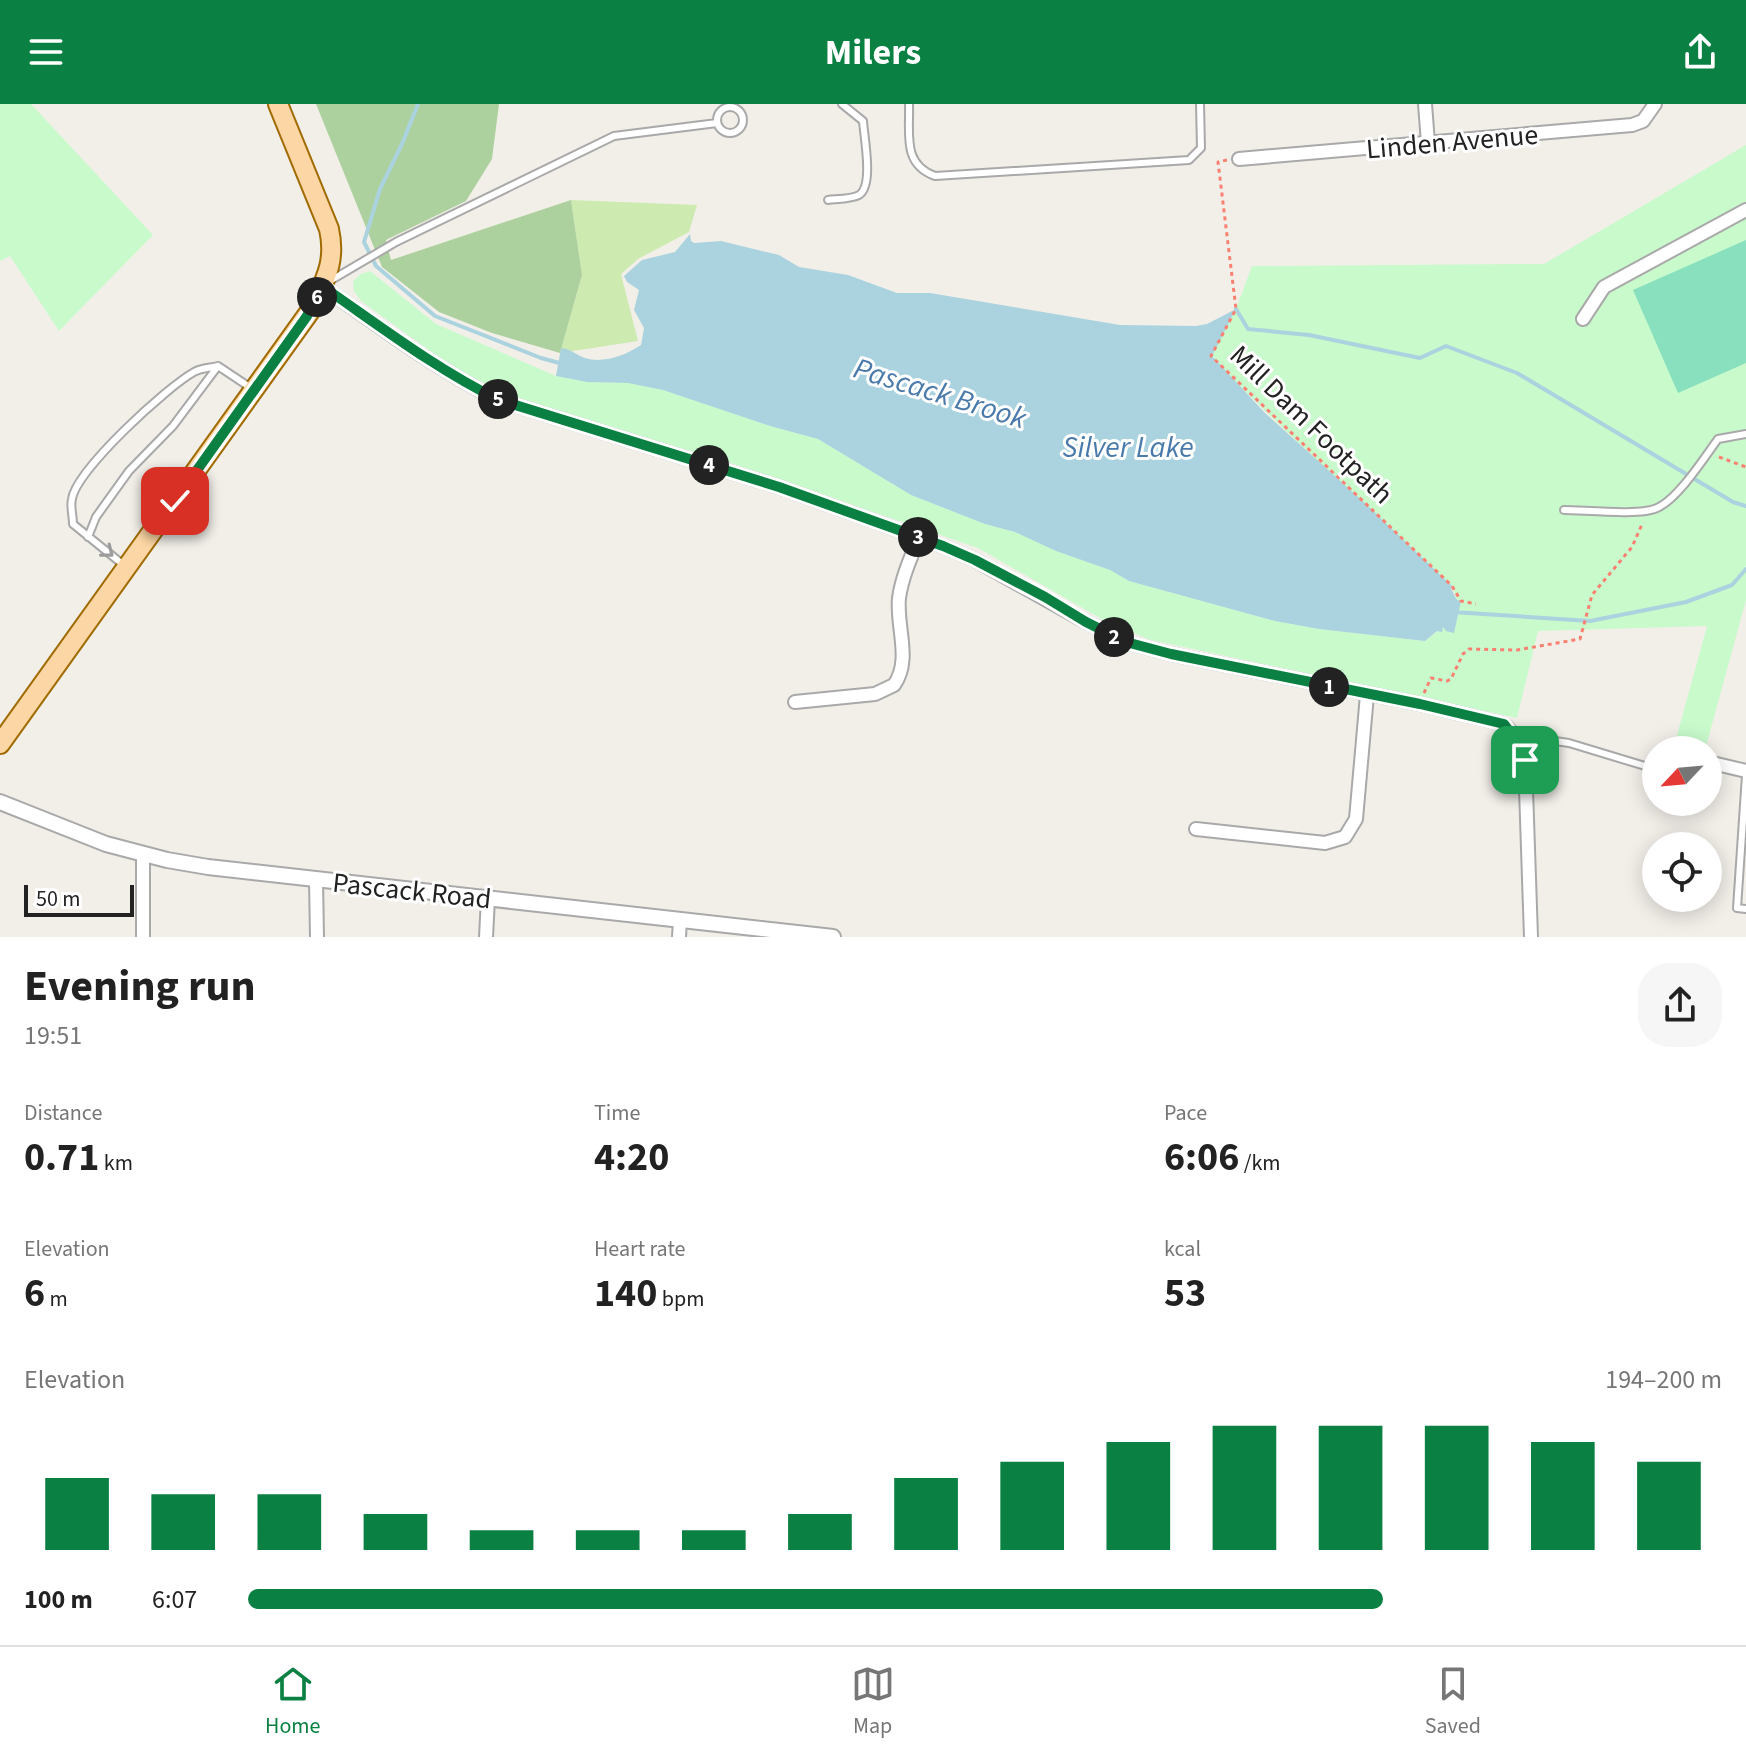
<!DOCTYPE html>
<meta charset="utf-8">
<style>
body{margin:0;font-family:"Source Sans 3",sans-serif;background:#f6f6f6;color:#222;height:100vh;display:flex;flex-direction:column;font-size:30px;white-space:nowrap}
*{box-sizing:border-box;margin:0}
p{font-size:26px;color:#767676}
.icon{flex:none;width:44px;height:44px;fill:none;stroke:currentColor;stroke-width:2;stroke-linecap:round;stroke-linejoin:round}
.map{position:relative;height:833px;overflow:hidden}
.drawer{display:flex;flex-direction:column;background:#fff;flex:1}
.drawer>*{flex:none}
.needle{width:52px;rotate:244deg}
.fabs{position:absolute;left:1642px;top:632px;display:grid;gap:16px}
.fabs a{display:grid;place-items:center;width:80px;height:80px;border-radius:50%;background:#fff;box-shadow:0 4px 20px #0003;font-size:40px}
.scale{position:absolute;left:24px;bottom:20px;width:110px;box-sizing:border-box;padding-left:8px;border:4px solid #222;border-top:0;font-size:22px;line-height:28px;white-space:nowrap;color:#222;-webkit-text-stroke:6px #fff;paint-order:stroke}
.pin{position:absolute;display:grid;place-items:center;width:68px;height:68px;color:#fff;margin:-34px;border-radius:16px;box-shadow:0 4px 12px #0006}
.km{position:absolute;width:40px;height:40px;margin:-20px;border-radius:50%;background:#222;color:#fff;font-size:22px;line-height:40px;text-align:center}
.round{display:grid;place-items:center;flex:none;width:84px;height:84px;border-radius:32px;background:#f6f6f6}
.summary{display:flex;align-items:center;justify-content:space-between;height:136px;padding:0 24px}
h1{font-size:44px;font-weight:700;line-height:60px}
.metrics{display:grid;grid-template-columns:repeat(3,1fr);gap:12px;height:136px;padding:8px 24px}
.metrics div{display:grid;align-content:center}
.metrics b{font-size:40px;font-weight:700}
.metrics small{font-size:22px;font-weight:400}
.metrics p{font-size:22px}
.chart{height:224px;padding:16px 24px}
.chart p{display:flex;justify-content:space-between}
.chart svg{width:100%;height:144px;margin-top:8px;stroke:#0b8043;stroke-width:6}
ul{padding:0 24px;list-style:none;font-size:26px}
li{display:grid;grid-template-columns:128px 96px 1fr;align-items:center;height:60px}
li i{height:20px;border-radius:10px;background:#0b8043}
header{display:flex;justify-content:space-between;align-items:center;height:104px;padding:0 24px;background:#0b8043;color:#fff;font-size:36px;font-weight:700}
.tab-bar{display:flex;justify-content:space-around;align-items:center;height:112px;border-top:2px solid #e0e0e0;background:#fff;font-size:22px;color:#767676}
.tab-bar a{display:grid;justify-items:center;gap:4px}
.tab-bar .selected{color:#0b8043}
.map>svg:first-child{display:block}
</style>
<header><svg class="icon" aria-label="menu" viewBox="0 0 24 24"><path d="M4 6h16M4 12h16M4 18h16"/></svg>Milers<svg class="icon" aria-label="share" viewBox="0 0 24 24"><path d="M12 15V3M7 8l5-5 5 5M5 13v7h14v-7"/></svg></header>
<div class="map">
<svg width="1746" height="833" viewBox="0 0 1746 833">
<rect width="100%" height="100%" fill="#f2efe9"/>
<path fill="#cdebb0" d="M 571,96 L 697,101 L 689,128 L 638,155 L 621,170 L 638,237 L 560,249 L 582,171 Z"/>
<path fill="#add19e" d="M 316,0 L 499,0 L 492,55 L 466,97 L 386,136 L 391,156 L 571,96 L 582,171 L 560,249 L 492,229 L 439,208 L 382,163 Z"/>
<path fill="#c8facc" d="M 0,0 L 31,0 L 153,131 L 59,227 L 10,152 L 0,157 Z
M 1746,41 L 1746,496 L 1705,646 L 1673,646 L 1707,522 L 1538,527 L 1517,614 L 1151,536 L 1107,518 L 978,444 L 734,360 L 515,295 L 458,267 L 361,197 L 354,187 L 353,177 L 361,170 L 370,167 L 436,220 L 556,272 L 587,278 L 628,279 L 663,286 L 770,322 L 818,335 L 911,391 L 985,420 L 1015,428 L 1056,447 L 1110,466 L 1129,477 L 1275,517 L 1319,525 L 1425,537 L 1443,523 L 1446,524 L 1457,496 L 1452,482 C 1372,405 1287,333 1211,252 L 1236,205 L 1252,162 L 1544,160 Z"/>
<path fill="#88e0be" d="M 1746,136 L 1746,259 L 1678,289 L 1633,186 Z"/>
<path fill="#aad3df" d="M 690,130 L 691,137 L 694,139 L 721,137 L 779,151 L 799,163 L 848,171 L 897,189 L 930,189 L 1120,221 L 1196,222 L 1207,220 L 1236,205 L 1212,252 L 1265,309 L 1367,401 L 1452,482 L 1451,485 L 1457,496 L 1461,497 L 1454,529 L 1446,527 L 1443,523 L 1442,528 L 1437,527 L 1425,537 L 1319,525 L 1275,517 L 1129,477 L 1110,466 L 1056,447 L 1015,428 L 985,420 L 911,391 L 818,335 L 770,322 L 663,286 L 628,279 L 587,278 L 556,272 L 561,244 C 571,245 576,251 585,254 C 603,260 626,251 641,241 L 644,224 L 634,206 L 639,186 L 627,178 L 624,172 L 642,156 L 675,148 Z"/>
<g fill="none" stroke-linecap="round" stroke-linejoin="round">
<path stroke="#aad3df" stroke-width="4" d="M 418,0 L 402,40 L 380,85 L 364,138 L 376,162 L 435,212 L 541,254 L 563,260
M 1236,205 L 1248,225 L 1309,231 L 1420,254 L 1446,242 L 1517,269 L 1733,398 L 1746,402
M 1453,508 L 1590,517 L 1686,498 L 1732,481 L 1746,465"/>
<defs>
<path id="service" d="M 909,0 C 910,30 902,60 935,72 L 1189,56 L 1201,44 L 1200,0
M717 16a13 13 0 1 1 26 0a13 13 0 1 1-26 0Z
M 828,96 C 836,95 852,95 859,91 C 874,82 864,33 863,17 L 842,0
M 328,178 L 396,138 L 614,32 L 717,19
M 1564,406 C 1584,406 1641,412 1657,404 C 1678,395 1704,354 1718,335 L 1746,330
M 88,433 L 96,413 L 129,367 L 173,322 L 218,262
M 126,463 L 73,420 C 73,412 70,402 72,395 C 76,366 167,283 194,268 C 201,264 210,264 218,262 L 251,284
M 1514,631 L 1569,639 L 1645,662
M 1746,671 L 1737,804 L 1746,805"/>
<path id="minor" d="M 1425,0 L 1428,39
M 1239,55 L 1632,21 L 1643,17 L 1655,0
M 322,182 C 379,222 436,265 499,296 L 779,383 L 943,442 L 975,456 L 1086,518 L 1126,538 L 1171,550 L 1420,600 L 1504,620 L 1514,631 L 1525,656 L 1531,833
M 1583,215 L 1604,183 L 1746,106
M 795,598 L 875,590 L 894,581 C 912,556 896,523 899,494 C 902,473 911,453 919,434
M 1708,658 L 1746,667
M 1196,725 L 1325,739 L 1345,733 L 1356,715 L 1367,591
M 143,750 L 143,833
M 316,775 L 317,833
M 486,833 L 488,794
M 679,833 L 680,816"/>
<path id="tertiary" d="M 0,698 L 106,740 L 167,756 L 208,763 L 833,833"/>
<path id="primary" d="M 0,640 L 313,203 C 326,174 336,157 329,125 L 278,0"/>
</defs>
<use href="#service" stroke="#a9a9a9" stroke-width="10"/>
<use href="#minor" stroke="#a9a9a9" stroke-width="16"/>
<use href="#tertiary" stroke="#a9a9a9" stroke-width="18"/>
<use href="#primary" stroke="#a06b00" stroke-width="22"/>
<path stroke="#fa8072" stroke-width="3" stroke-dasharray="4 4" stroke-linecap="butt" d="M 1227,56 L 1218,58 L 1236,205 L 1211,252 L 1452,482 L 1461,497 L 1476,500
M 1719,353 L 1746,363
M 1424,589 L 1431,574 L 1447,577 L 1451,575 L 1463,550 L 1469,545 L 1517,546 L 1580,535 L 1592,491 L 1632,443 L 1643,418"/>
<use href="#service" stroke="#fff" stroke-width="6"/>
<use href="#minor" stroke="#fff" stroke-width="12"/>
<use href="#tertiary" stroke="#fff" stroke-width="14"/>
<use href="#primary" stroke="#fcd6a4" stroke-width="18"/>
</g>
<defs><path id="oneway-chevron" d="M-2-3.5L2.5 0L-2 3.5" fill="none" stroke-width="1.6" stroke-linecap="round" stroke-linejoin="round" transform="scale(2)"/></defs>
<use stroke="#9c9c9c" href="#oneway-chevron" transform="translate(108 448) rotate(38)"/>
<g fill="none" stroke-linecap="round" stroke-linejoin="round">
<defs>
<path id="route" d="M 175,397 L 307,212 L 322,182 C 380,222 436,265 499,296 L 779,383 L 943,442 L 975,456 L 1045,493 L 1086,518 L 1126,538 L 1171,550 L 1420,600 L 1504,620 L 1521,643 L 1525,656"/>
</defs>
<use href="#route" stroke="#fff" stroke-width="16"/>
<use href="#route" stroke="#0b8043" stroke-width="10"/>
</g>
<g text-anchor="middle" stroke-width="6" stroke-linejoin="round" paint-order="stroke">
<g font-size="28" fill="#222" stroke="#fff">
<text transform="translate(1452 37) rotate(-5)" y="10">Linden Avenue</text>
<text transform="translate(1312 320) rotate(44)" y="10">Mill Dam Footpath</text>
<text transform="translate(412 786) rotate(6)" y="10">Pascack Road</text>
</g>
<g font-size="30" font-style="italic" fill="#4a7aab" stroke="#fff">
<text transform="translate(940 289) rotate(17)" y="10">Pascack Brook</text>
<text x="1128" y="353">Silver Lake</text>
</g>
</g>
</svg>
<div class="fabs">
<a><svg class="needle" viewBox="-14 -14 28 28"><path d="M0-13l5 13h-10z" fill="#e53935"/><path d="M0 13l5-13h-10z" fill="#767676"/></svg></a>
<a><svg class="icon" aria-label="locate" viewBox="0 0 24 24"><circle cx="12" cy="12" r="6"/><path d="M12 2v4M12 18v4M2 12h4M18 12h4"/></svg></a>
</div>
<div class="scale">50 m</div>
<div class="pin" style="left:1525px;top:656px;background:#1e9e55"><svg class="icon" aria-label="arrive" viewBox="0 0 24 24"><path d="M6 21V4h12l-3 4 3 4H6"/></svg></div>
<div class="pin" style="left:175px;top:397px;background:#d93025"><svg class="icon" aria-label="check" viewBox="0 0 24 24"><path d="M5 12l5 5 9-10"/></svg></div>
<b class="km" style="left:1329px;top:583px">1</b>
<b class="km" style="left:1114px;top:533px">2</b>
<b class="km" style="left:918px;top:433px">3</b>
<b class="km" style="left:709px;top:361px">4</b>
<b class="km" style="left:498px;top:295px">5</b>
<b class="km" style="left:317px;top:193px">6</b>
</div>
<section class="drawer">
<div class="summary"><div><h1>Evening run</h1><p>19:51</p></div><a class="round"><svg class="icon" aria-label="share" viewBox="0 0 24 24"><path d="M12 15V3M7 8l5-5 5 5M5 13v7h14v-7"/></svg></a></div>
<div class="metrics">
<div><p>Distance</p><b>0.71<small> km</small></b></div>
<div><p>Time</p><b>4:20</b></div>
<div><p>Pace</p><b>6:06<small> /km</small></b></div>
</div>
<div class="metrics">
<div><p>Elevation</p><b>6<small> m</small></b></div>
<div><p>Heart rate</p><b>140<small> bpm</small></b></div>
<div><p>kcal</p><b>53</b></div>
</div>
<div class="chart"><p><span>Elevation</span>194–200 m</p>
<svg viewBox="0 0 160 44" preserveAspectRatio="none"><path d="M5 44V22M15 44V27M25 44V27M35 44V33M45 44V38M55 44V38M65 44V38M75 44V33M85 44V22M95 44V17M105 44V11M115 44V6M125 44V6M135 44V6M145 44V11M155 44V17"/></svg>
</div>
<ul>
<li><b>100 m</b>6:07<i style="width:77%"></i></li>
</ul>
</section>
<nav class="tab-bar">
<a class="selected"><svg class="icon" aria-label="home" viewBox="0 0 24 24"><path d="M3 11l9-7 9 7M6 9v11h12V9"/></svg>Home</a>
<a><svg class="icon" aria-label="map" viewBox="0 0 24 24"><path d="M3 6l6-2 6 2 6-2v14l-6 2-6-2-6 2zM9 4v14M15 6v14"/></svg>Map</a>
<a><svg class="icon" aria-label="saved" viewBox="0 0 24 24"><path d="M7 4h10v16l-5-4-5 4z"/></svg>Saved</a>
</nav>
